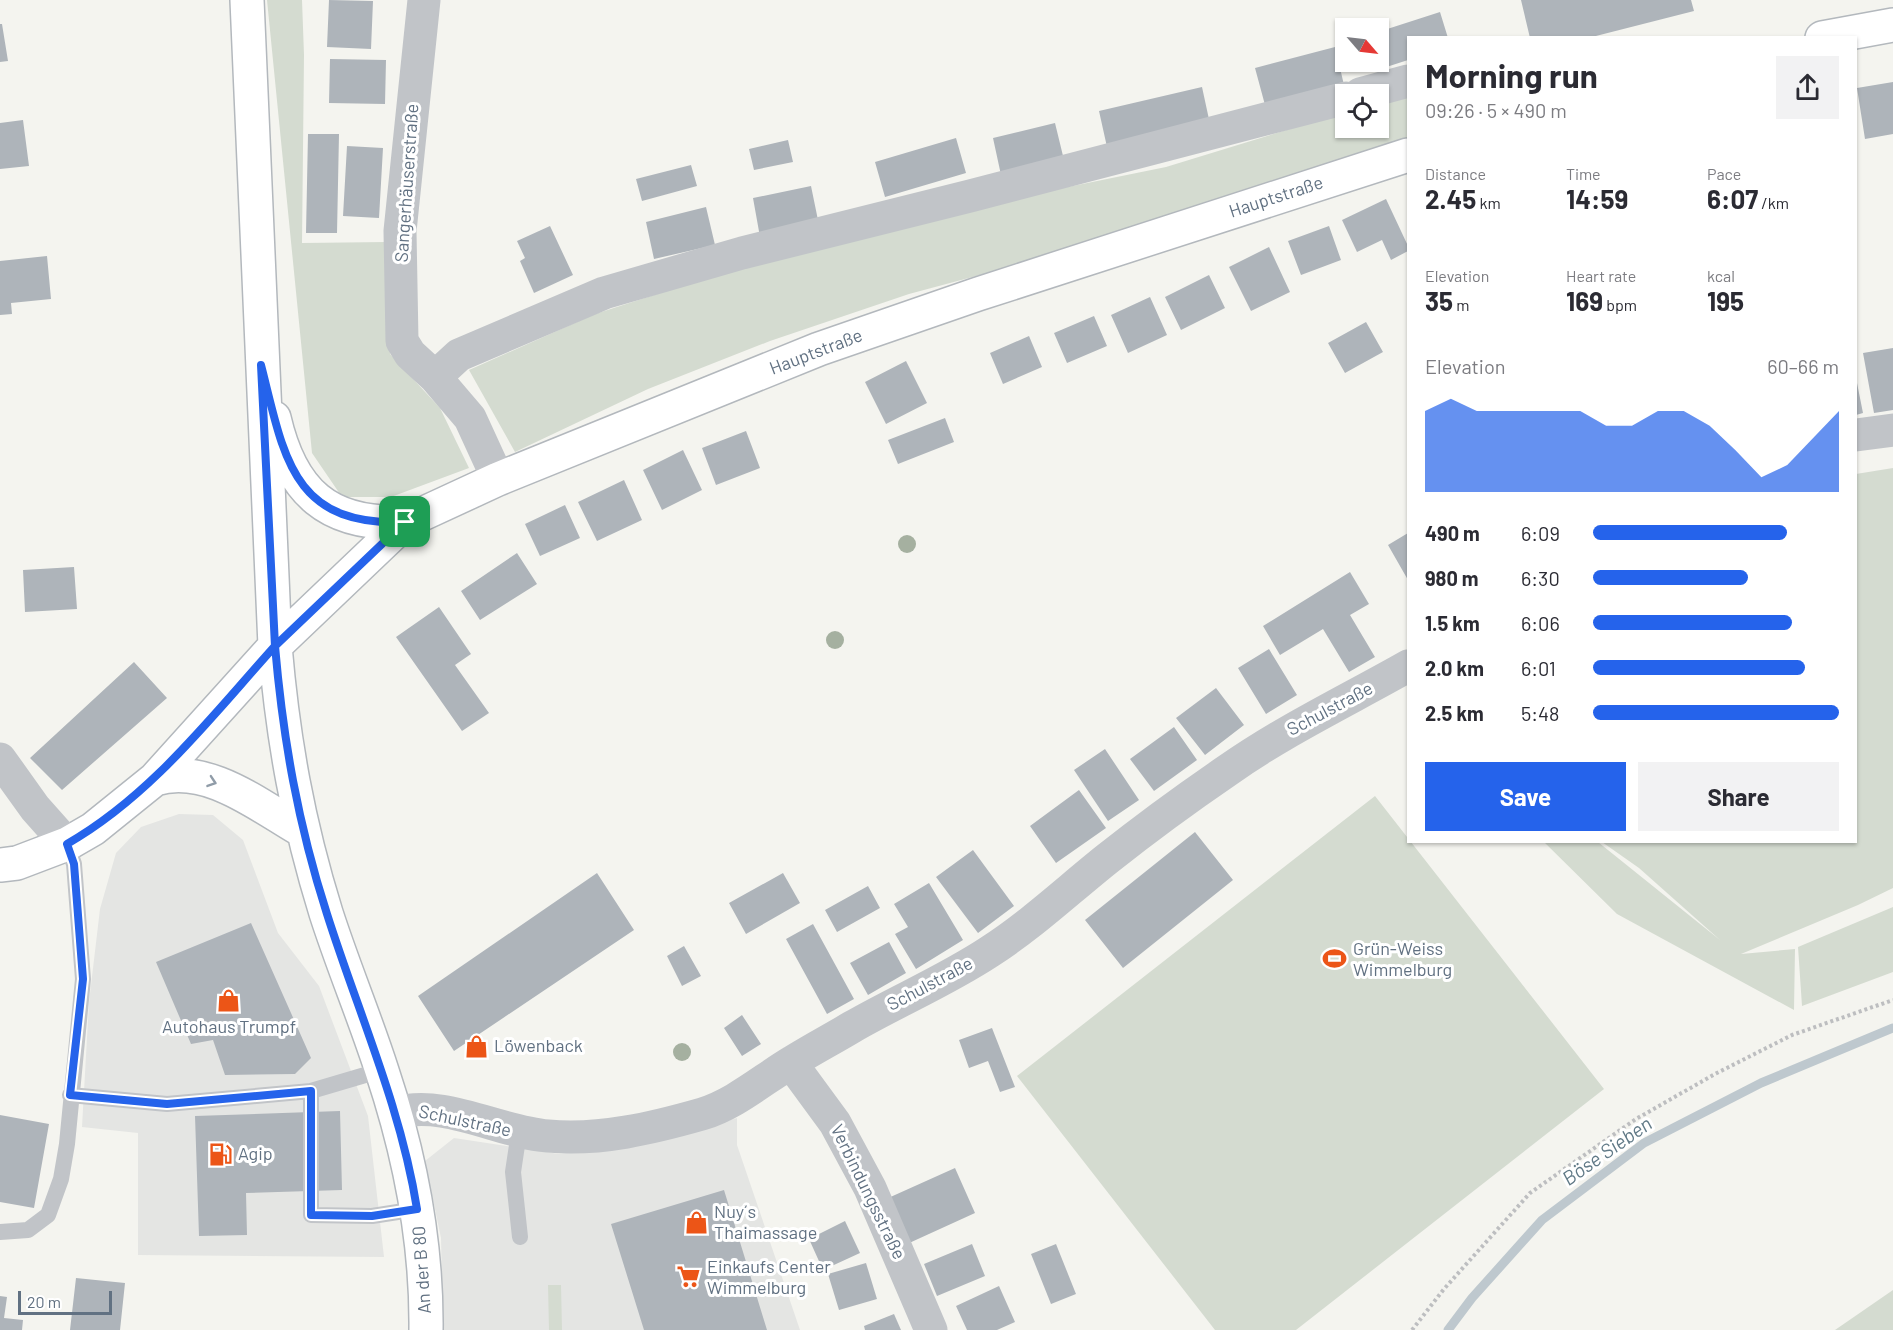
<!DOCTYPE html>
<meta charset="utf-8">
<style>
body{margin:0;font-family:Barlow,sans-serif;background:#f2f2f3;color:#2b2b33;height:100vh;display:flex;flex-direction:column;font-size:22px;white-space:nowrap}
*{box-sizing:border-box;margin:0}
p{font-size:20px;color:#7c7c81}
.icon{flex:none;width:33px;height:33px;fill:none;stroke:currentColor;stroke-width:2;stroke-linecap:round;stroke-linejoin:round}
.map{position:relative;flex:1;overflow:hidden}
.details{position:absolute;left:1407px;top:36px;width:450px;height:807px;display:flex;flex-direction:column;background:#fff;border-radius:0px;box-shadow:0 2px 4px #0004}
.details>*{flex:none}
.needle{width:39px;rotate:118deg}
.fabs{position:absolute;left:1335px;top:18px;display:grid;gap:12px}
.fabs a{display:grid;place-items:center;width:54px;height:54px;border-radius:0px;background:#fff;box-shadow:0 2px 4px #0004;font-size:30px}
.scale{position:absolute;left:18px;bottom:15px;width:94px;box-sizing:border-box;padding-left:6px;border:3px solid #617182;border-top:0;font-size:16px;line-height:21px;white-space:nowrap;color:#617182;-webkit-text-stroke:4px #fff;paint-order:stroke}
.pin{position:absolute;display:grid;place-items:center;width:51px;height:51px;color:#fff;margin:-26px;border-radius:12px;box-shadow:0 3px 9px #0006}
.round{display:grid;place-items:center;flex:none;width:63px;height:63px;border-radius:0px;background:#f2f2f3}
.summary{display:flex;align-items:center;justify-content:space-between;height:102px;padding:0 18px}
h1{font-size:33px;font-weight:700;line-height:45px}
.metrics{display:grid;grid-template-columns:repeat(3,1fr);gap:9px;height:102px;padding:6px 18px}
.metrics div{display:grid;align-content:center}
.metrics b{font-size:26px;font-weight:700}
.metrics small{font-size:16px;font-weight:400}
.metrics p{font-size:16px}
.chart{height:168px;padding:12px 18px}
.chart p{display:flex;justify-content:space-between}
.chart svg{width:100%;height:108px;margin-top:6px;fill:#2563eb;opacity:.7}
.primary-button{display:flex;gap:12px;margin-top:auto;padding:12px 18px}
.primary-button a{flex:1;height:69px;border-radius:0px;background:#2563eb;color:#fff;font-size:24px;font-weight:700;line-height:69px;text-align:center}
.primary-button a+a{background:#f2f2f3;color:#2b2b33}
ul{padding:0 18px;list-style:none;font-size:20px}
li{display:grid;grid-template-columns:96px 72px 1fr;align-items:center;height:45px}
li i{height:15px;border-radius:8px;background:#2563eb}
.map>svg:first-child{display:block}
</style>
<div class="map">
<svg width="1893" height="1330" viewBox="0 0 1893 1330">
<rect width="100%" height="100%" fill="#f4f4ef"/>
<path fill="#e4e5e3" d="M 179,814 L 213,815 L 243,840 L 278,933 L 319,986 L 368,1116 L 384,1257 L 138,1255 L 138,1133 L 82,1127 L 89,1002 L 100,909 L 116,853 L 141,827 Z
M 737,1118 L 737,1145 L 800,1330 L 443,1330 L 441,1238 L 425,1161 L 454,1138 L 559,1154 L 671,1138 Z"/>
<path fill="#d4dbd0" d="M 267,0 L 302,0 L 304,55 L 302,243 L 387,242 L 390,354 L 440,408 L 469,468 L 391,497 L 342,497 L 312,453 Z
M 1408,92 L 1408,142 L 1028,262 L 909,294 L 770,341 L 648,389 L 515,452 L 469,370 L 595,314 L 754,263 L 1048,191 L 1166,167 L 1345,112 L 1346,128 L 1378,128 L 1379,101 Z
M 1893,468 L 1893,888 L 1858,905 L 1741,954 L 1795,949 L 1794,1010 L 1617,914 L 1544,842 L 1598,842 L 1720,940 L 1639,868 L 1602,842 L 1856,842 L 1856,474 Z
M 1375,796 L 1604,1089 L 1296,1330 L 1215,1330 L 1017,1076 Z
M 1893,907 L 1893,972 L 1802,1006 L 1798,947 Z
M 548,1285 L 561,1285 L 562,1330 L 549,1330 Z
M 1893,1290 L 1893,1330 L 1835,1330 Z"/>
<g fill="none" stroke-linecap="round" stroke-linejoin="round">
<path stroke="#bec8ce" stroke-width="9" d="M 1448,1330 L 1472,1298 L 1542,1220 L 1644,1143 L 1761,1083 L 1893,1028"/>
</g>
<path fill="#aeb4ba" d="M 329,0 L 373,1 L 371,49 L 327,47 Z
M 1521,0 L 1691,0 L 1694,11 L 1588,38 L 1530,38 Z
M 1440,12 L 1448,38 L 1408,38 L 1408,60 L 1371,72 L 1367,62 L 1378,62 L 1378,32 Z
M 0,24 L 2,24 L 8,61 L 0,62 Z
M 1335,47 L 1344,85 L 1265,105 L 1255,68 Z
M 330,59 L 386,60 L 385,104 L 329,103 Z
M 1893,82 L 1893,134 L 1865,139 L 1857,88 Z
M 1202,87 L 1210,124 L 1107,147 L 1099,111 Z
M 23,120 L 29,166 L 0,169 L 0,123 Z
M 1055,123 L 1064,160 L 1001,175 L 993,138 Z
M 308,134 L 339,134 L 337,233 L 306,233 Z
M 956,138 L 966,173 L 885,197 L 875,162 Z
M 788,140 L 793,162 L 754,170 L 749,149 Z
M 347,146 L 383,148 L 379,218 L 343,216 Z
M 691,165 L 697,186 L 642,201 L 636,179 Z
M 811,186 L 819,225 L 760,237 L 753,198 Z
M 1386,199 L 1408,246 L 1408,251 L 1391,260 L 1382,240 L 1357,252 L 1342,220 Z
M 706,207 L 715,245 L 654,259 L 646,222 Z
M 550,226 L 573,275 L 534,293 L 520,261 L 525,258 L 517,241 Z
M 1329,226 L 1341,260 L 1301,275 L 1288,241 Z
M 1269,247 L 1290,292 L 1251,311 L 1229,267 Z
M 47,256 L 51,299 L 11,303 L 12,314 L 0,315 L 0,261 Z
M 1209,275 L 1225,308 L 1181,330 L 1165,297 Z
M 1150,297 L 1167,335 L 1128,353 L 1111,315 Z
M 1094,316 L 1107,346 L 1067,363 L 1054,333 Z
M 1366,322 L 1383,352 L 1345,373 L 1328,343 Z
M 1029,336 L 1042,367 L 1003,384 L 990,353 Z
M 1893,348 L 1893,410 L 1874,413 L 1863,353 Z
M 906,361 L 927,403 L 886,424 L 865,382 Z
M 1856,378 L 1863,413 L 1856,415 Z
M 945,418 L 954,442 L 898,464 L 888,440 Z
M 746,431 L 760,468 L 716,485 L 702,448 Z
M 683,450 L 702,490 L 662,510 L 643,470 Z
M 624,480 L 642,520 L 597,541 L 578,502 Z
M 565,505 L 580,538 L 540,556 L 525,524 Z
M 1408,533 L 1408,580 L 1388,545 Z
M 517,553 L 537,584 L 480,620 L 461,591 Z
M 74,567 L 77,609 L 25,612 L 23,570 Z
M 1350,572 L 1369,604 L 1350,615 L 1375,657 L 1349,672 L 1323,629 L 1280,655 L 1263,626 Z
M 439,607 L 471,654 L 455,665 L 489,713 L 462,731 L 396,637 Z
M 1269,649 L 1297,695 L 1266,714 L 1238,668 Z
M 134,662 L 167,698 L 62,790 L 30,758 Z
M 1216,688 L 1244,725 L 1205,755 L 1176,718 Z
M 1174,727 L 1197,760 L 1154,791 L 1130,759 Z
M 1105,749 L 1139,800 L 1108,821 L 1074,770 Z
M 1079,790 L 1106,828 L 1056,863 L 1030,826 Z
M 1195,832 L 1233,880 L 1123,968 L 1085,920 Z
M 973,850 L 1014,906 L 978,933 L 936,877 Z
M 597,873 L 634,930 L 454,1051 L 418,996 Z
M 783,873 L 800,903 L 746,934 L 729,903 Z
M 929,883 L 963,940 L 916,969 L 895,934 L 908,927 L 894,904 Z
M 868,886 L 880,908 L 837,932 L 825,910 Z
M 251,923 L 311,1058 L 295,1074 L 225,1075 L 213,1040 L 191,1044 L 156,962 Z
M 813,924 L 854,999 L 827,1014 L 786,939 Z
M 889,942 L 906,973 L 868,995 L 850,963 Z
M 684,946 L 701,976 L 682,986 L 667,956 Z
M 742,1015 L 761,1044 L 742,1056 L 724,1028 Z
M 992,1028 L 1015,1087 L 1000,1092 L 988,1061 L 969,1068 L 959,1040 Z
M 340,1111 L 342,1190 L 246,1193 L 247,1235 L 199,1236 L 195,1116 Z
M 0,1115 L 49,1124 L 34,1208 L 0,1202 Z
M 955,1168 L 975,1213 L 907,1244 L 886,1199 Z
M 724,1190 L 767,1330 L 644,1330 L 611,1224 Z
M 845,1221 L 860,1253 L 823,1270 L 809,1239 Z
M 972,1244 L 985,1276 L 937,1296 L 924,1264 Z
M 1056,1244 L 1076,1294 L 1051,1304 L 1031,1254 Z
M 866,1263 L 877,1299 L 839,1310 L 828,1274 Z
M 76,1278 L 125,1283 L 120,1330 L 70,1330 Z
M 999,1286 L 1015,1322 L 997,1330 L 967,1330 L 956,1306 Z
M 0,1296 L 7,1297 L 4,1318 L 23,1320 L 22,1330 L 0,1330 Z
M 894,1314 L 901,1330 L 865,1330 L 864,1326 Z"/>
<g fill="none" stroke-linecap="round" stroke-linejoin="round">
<defs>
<path id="secondary" d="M 247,0 L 275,646 C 283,740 298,823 326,913 C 343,966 365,1018 382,1071 C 410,1155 427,1242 426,1330
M 1822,38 L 1893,25
M 274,418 C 291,492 328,526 405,522
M 155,779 C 208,763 259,806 303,831
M 0,865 L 17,863 L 67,844 L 93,829 L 155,779 L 275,646 L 405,522 L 498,479 L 819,349 L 978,294 L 1408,155"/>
</defs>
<use href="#secondary" stroke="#b3b8bd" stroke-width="36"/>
<path stroke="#bdbec0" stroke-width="4" stroke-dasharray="3 3" stroke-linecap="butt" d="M 1412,1330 L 1444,1289 L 1530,1193 L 1636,1119 L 1715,1074 L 1792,1035 L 1893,1000"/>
<path stroke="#c1c4c8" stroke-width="16" d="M 311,1091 L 311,1215 L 372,1216 L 417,1209
M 70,1095 L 167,1104 L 311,1091 L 382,1070
M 519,1132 L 513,1172 L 520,1237
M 0,1232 L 28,1230 L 48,1215 L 61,1179 L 67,1144 L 83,979 L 74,864 L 67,844"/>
<path stroke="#c1c4c8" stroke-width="33" d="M 424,0 L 400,231 L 402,341 L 410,354 L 435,377 L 470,418 L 498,479
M 1360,94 L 1408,81
M 435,377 L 459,355 L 604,293 L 742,253 L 970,196 L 1346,98
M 1856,435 L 1893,430
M 0,759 L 35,808 L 67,844
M 791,1063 L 835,1123 L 870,1188 L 931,1330
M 395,1113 C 445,1099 498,1132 548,1136 C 599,1141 653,1128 702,1114 C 735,1104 762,1080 792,1062 C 811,1050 832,1039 852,1027 C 897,1001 945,981 989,952 C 1031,925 1067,891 1107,859 C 1146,828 1187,798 1228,770 C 1285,730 1348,700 1408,666"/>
<use href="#secondary" stroke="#fff" stroke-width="33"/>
</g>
<g fill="#a5b0a0">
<circle cx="907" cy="544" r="9"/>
<circle cx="835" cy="640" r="9"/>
<circle cx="682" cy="1052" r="9"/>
</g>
<defs><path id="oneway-chevron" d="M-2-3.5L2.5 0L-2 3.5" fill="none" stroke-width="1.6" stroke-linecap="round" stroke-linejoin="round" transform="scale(1.5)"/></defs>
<use stroke="#909ca8" href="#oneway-chevron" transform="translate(212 782) rotate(19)"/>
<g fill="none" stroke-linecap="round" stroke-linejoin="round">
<defs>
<path id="route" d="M 405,522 L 275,646 C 283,739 298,824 327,914 C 358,1012 401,1107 417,1209 L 372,1216 L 311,1215 L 311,1091 L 167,1104 L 70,1095 L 83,979 L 74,864 L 67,844 C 151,796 211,717 275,646 L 261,365 C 284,455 291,527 405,522"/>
</defs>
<use href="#route" stroke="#fff" stroke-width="12"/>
<use href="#route" stroke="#2563eb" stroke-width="8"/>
</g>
<defs>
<symbol id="stadium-bare" viewBox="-9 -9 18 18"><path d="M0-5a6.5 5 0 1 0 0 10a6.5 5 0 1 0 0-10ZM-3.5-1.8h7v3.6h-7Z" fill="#ec5517" stroke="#fff" stroke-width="2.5" paint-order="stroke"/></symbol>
<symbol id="shop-bare" viewBox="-9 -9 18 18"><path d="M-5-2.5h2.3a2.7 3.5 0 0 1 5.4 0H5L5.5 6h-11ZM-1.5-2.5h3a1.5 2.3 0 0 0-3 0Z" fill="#ec5517" stroke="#fff" stroke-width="2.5" paint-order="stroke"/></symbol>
<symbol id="fuel-bare" viewBox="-9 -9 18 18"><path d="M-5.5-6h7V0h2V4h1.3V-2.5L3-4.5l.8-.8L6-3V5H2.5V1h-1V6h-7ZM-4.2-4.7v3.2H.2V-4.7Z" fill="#ec5517" stroke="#fff" stroke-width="2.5" paint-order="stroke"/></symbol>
<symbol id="supermarket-bare" viewBox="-9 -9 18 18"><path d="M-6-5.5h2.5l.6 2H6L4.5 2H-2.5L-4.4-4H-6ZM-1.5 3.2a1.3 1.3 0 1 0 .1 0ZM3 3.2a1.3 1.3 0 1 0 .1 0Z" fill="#ec5517" stroke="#fff" stroke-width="2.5" paint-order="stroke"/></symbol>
</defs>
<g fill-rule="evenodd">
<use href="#stadium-bare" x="1318" y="942" width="33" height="33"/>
<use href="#shop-bare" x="212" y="984" width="33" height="33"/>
<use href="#shop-bare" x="460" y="1030" width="33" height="33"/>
<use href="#fuel-bare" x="204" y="1138" width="33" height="33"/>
<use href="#shop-bare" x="680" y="1206" width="33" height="33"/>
<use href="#supermarket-bare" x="672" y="1260" width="33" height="33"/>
</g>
<g text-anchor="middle" stroke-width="6" stroke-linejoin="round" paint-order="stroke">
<g font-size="18" fill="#617182" stroke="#fff">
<text transform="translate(407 183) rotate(-86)" y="6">Sangerhäuserstraße</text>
<text transform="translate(1276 197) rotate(-18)" y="6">Hauptstraße</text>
<text transform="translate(816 352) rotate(-21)" y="6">Hauptstraße</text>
<text transform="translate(1330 709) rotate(-28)" y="6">Schulstraße</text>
<text transform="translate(930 984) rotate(-28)" y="6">Schulstraße</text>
<text transform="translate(465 1121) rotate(12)" y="6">Schulstraße</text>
<text transform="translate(868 1192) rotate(64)" y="6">Verbindungsstraße</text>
<text transform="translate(422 1270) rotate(-94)" y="6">An der B 80</text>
</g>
<g font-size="18" fill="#617182" stroke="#fff" text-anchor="start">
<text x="1353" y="955">Grün-Weiss<tspan x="1353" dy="21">Wimmelburg</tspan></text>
<text x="229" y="1033" text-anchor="middle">Autohaus Trumpf</text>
<text x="494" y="1052">Löwenback</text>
<text x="238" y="1160">Agip</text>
<text x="714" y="1218">Nuy´s<tspan x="714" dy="21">Thaimassage</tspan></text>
<text x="707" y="1273">Einkaufs Center<tspan x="707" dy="21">Wimmelburg</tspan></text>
</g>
<g font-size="20" font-style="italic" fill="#617a87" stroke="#fff">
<text transform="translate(1607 1151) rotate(-35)" y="7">Böse Sieben</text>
</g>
</g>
</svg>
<div class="fabs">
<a><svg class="needle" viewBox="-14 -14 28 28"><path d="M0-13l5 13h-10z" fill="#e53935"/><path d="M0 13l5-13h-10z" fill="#7c7c81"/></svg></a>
<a><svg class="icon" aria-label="locate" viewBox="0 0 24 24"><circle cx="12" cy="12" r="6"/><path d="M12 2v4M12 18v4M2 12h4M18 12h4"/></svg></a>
</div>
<div class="scale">20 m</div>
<div class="pin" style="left:405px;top:522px;background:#1e9e55"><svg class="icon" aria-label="arrive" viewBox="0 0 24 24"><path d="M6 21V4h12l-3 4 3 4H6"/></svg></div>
<section class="details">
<div class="summary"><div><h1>Morning run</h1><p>09:26 · 5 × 490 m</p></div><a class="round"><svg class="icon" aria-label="share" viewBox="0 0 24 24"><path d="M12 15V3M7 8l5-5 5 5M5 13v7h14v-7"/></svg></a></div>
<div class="metrics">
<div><p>Distance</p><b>2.45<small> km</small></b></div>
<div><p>Time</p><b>14:59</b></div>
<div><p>Pace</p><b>6:07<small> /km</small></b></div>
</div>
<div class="metrics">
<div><p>Elevation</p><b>35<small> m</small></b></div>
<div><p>Heart rate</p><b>169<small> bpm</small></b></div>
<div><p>kcal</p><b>195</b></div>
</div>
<div class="chart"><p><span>Elevation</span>60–66 m</p>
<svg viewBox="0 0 160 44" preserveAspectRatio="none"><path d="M0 44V11L10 6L20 11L30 11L40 11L50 11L60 11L70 17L80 17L90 11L100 11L110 17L120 27L130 38L140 33L150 22L160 11V44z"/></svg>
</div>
<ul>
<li><b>490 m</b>6:09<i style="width:79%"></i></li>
<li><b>980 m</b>6:30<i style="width:63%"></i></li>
<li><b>1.5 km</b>6:06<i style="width:81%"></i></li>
<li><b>2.0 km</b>6:01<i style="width:86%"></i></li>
<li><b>2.5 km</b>5:48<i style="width:100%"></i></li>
</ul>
<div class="primary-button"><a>Save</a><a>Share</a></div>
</section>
</div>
